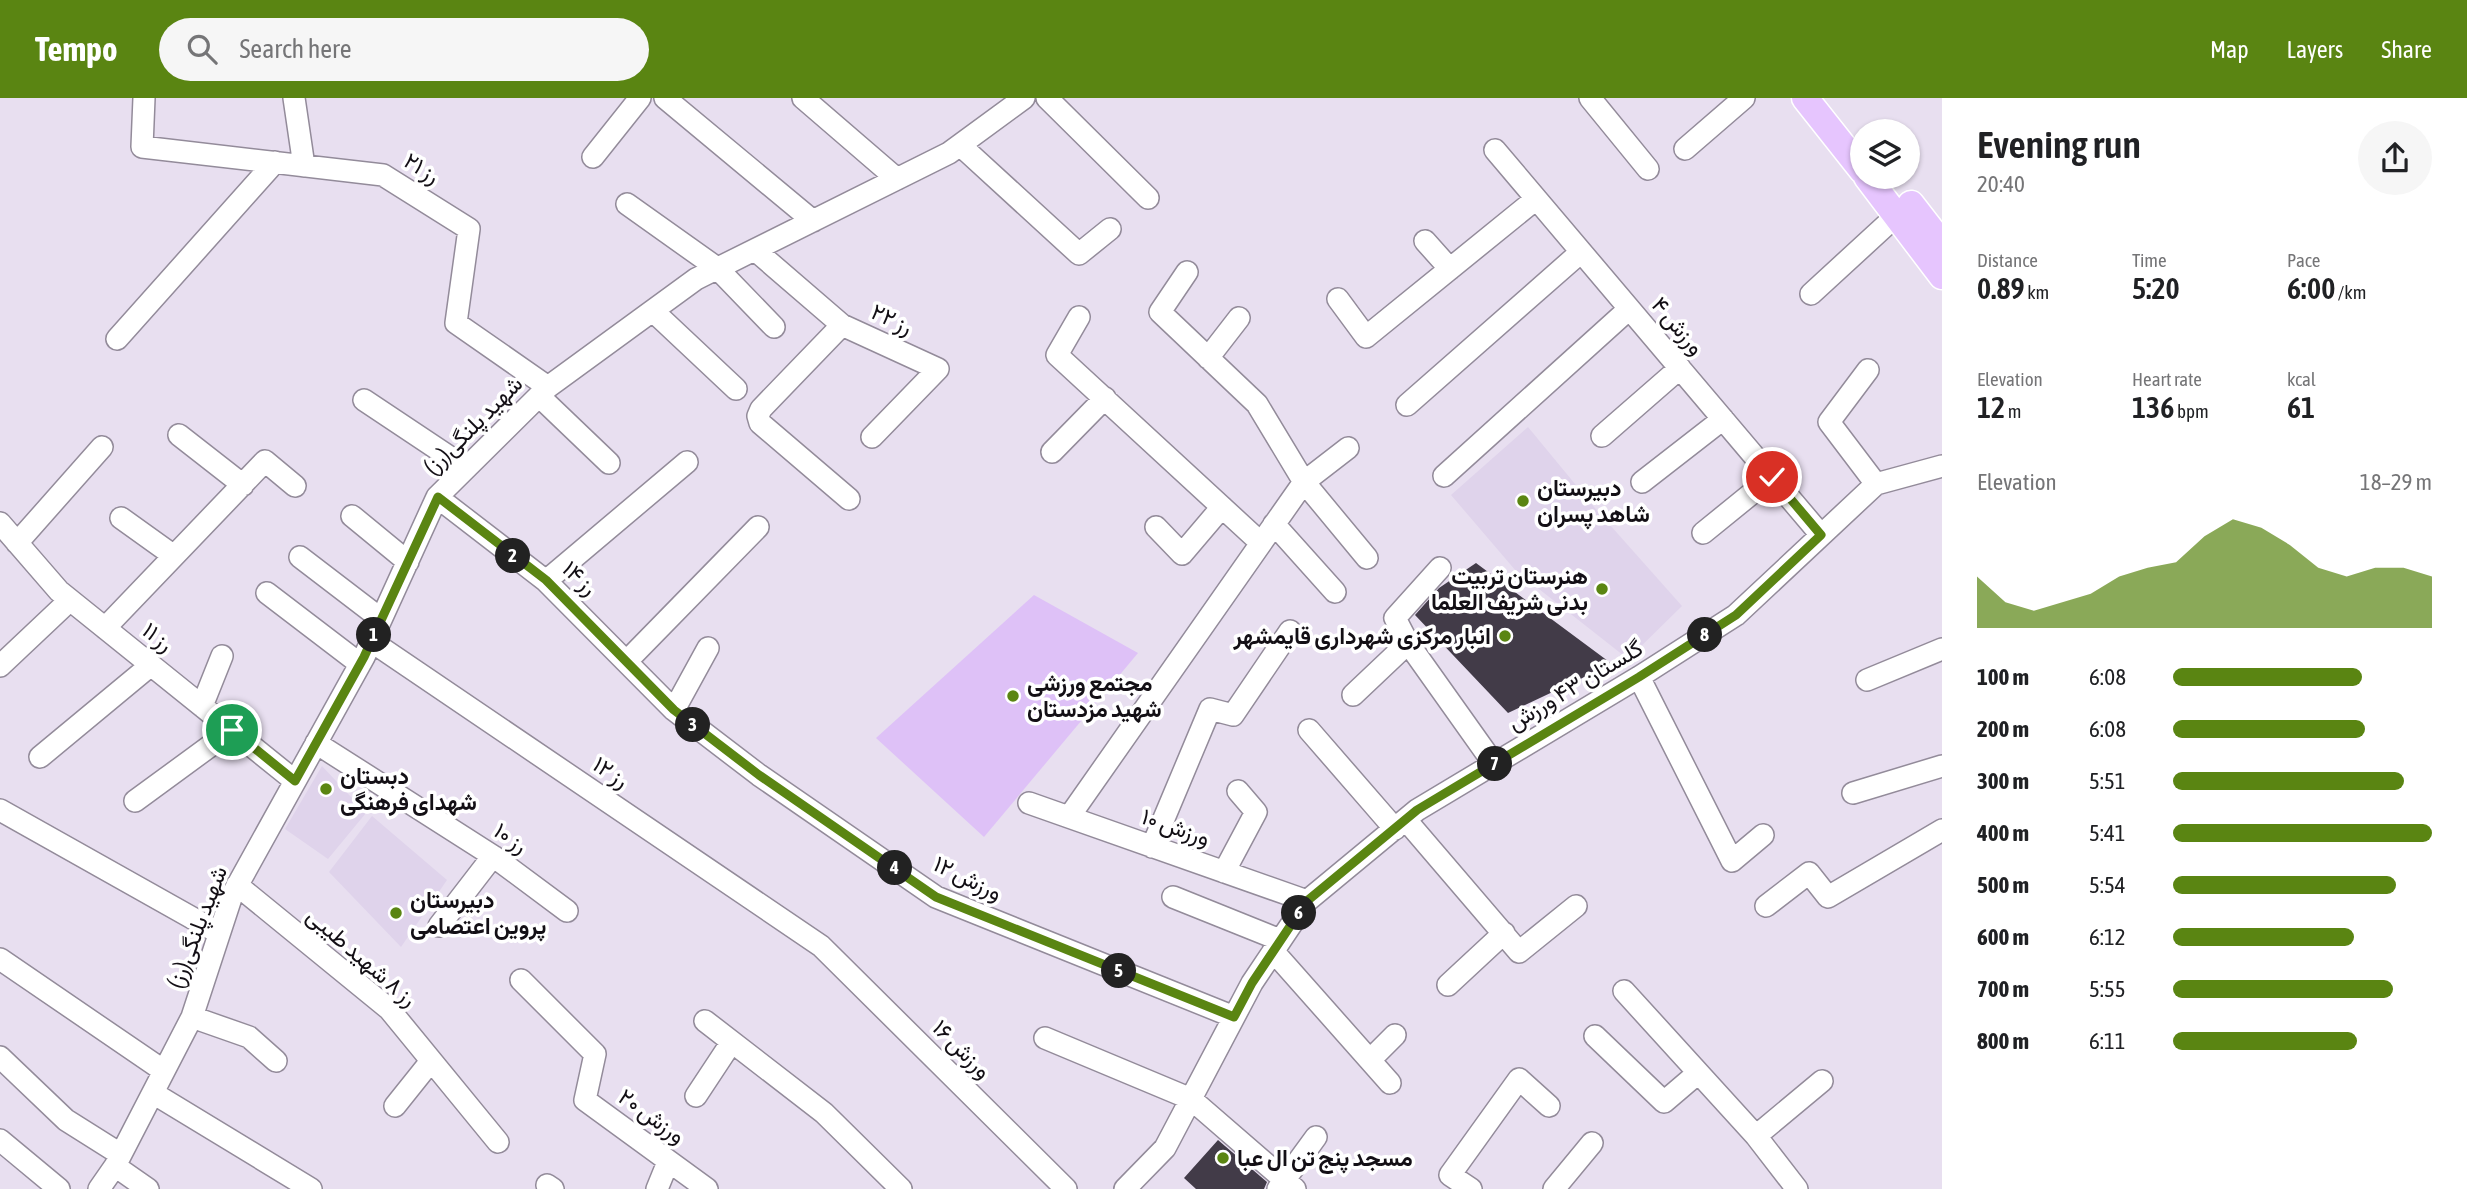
<!DOCTYPE html>
<meta charset="utf-8">
<style>
body{margin:0;font-family:"Asap Condensed",Vazirmatn,sans-serif;background:#f6f6f6;color:#202124;height:100vh;display:flex;flex-direction:column;font-size:26px;white-space:nowrap}
*{box-sizing:border-box;margin:0}
p{font-size:23px;color:#757577}
.icon{flex:none;width:38px;height:38px;fill:none;stroke:currentColor;stroke-width:2;stroke-linecap:round;stroke-linejoin:round}
.map{position:relative;flex:1;overflow:hidden}
.sheet{display:flex;flex-direction:column;background:#fff;width:525px}
.sheet>*{flex:none}
.tools{position:absolute;left:1850px;top:21px;display:grid;gap:14px}
.tools a{display:grid;place-items:center;width:70px;height:70px;border-radius:50%;background:#fff;box-shadow:0 2px 5px #0004;font-size:35px}
.pin{position:absolute;display:grid;place-items:center;width:60px;height:60px;color:#fff;margin:-30px;border:4px solid #fff;border-radius:50%;box-shadow:0 2px 7px #0007}
.km{position:absolute;width:35px;height:35px;margin:-18px;border-radius:50%;background:#222;color:#fff;font-size:19px;line-height:35px;text-align:center}
.round{display:grid;place-items:center;flex:none;width:74px;height:74px;border-radius:37px;background:#f6f6f6}
.headline{display:flex;align-items:center;justify-content:space-between;height:119px;padding:0 35px}
h1{font-size:38px;font-weight:600;line-height:52px}
.figures{display:grid;grid-template-columns:repeat(3,1fr);gap:10px;height:119px;padding:7px 35px}
.figures div{display:grid;align-content:center}
.figures b{font-size:30px;font-weight:600}
.figures small{font-size:19px;font-weight:400}
.figures p{font-size:19px}
.chart{height:196px;padding:14px 35px}
.chart p{display:flex;justify-content:space-between}
.chart svg{width:100%;height:126px;margin-top:7px;fill:#5a8512;opacity:.7}
ul{padding:0 35px;list-style:none;font-size:23px}
li{display:grid;grid-template-columns:112px 84px 1fr;align-items:center;height:52px}
li i{height:18px;border-radius:9px;background:#5a8512}
header{display:flex;align-items:center;gap:42px;box-sizing:border-box;height:98px;padding:0 35px;background:#5a8512;color:#fff}
header strong{font-size:33px}
nav{display:flex;gap:38px;margin-inline-start:auto;font-size:24px}
.search{width:490px;height:63px;background:#f6f6f6;display:flex;align-items:center;gap:18px;box-sizing:border-box;padding:0 24px;border-radius:38px;color:#757577;font-size:26px}
main{display:flex;flex:1;min-height:0}
.map>svg:first-child{display:block}
</style>
<header>
<strong>Tempo</strong>
<div class="search"><svg class="icon" aria-label="search" viewBox="0 0 24 24"><circle cx="10" cy="10" r="6"/><path d="M15 15l6 6"/></svg>Search here</div>
<nav><a>Map</a><a>Layers</a><a>Share</a></nav>
</header>
<main>
<div class="map">
<svg width="1942" height="1091" viewBox="0 0 1942 1091">
<rect width="100%" height="100%" fill="#e8dff0"/>
<path fill="#dfd3eb" d="M 1528,329 L 1594,409 L 1682,508 L 1628,561 L 1516,473 L 1451,397 Z
M 322,668 L 366,715 L 328,761 L 285,731 Z
M 372,718 L 447,782 L 401,849 L 329,774 Z"/>
<path fill="#dec1f7" d="M 1034,497 L 1138,555 L 984,739 L 876,640 Z"/>
<path fill="#423b48" d="M 1476,465 L 1612,566 L 1508,615 L 1415,517 L 1439,490 Z
M 1218,1042 L 1267,1084 L 1264,1091 L 1196,1091 L 1184,1080 Z"/>
<g fill="none" stroke-linecap="round" stroke-linejoin="round">
<defs>
<path id="minor" d="M 144,0 L 142,49 L 383,77 L 469,131 L 456,225 L 548,289
M 294,0 L 304,68
M 665,0 L 813,123
M 803,0 L 897,81
M 1047,0 L 1148,100
M 1590,0 L 1648,71
M 960,47 L 1079,156 L 1110,131
M 1685,51 L 1744,0
M 1495,52 L 1821,437
M 593,59 L 640,0
M 627,106 L 717,170 L 774,229
M 1425,143 L 1450,171
M 755,152 L 842,227 L 938,271 L 872,339
M 1187,174 L 1160,214 L 1257,306 L 1304,384 L 1367,460
M 1811,196 L 1897,117
M 1338,201 L 1366,239 L 1536,101
M 653,213 L 736,291
M 1079,219 L 1057,257 L 1261,445
M 842,227 L 761,311 L 758,318 L 760,325 L 849,401
M 117,241 L 275,64
M 1208,260 L 1239,220
M 1868,272 L 1829,324 L 1876,386
M 539,298 L 609,365
M 364,302 L 466,370
M 1407,307 L 1581,154
M 179,337 L 243,387
M 1602,338 L 1680,270
M 1052,354 L 1105,300
M 1444,378 L 1629,211
M 1642,384 L 1723,321
M 437,399 L 546,483 L 674,612 L 759,677 L 936,799 L 1234,919
M 352,418 L 408,464
M 121,420 L 174,458
M 0,425 L 59,493 L 295,683
M 1274,426 L 1335,494
M 1156,429 L 1182,456 L 1222,409
M 1703,435 L 1772,379
M 17,445 L 102,349
M 300,459 L 381,521
M 1440,470 L 1395,520 L 1408,545 L 1494,666
M 546,483 L 687,364
M 267,495 L 360,566
M 105,530 L 265,363 L 295,388
M 371,543 L 821,848 L 1066,1091
M 627,563 L 758,429
M 0,568 L 70,502
M 1639,579 L 1732,763 L 1763,737
M 1867,582 L 1942,551
M 1353,597 L 1408,545
M 202,608 L 222,558
M 674,612 L 708,550
M 1309,632 L 1395,731
M 316,645 L 493,758 L 567,813
M 40,659 L 151,567
M 1853,695 L 1942,668
M 135,703 L 232,632
M 1029,705 L 1307,803
M 0,712 L 219,835
M 1069,719 L 1304,384 L 1348,350
M 1406,722 L 1519,854 L 1576,808
M 1152,749 L 1210,611 L 1233,617 L 1290,533
M 1224,774 L 1256,714 L 1238,693
M 237,787 L 389,911 L 498,1044
M 1173,799 L 1280,842
M 1766,808 L 1809,775 L 1828,799 L 1942,732
M 439,828 L 493,758
M 1273,853 L 1390,985
M 0,861 L 164,973
M 521,882 L 595,956 L 585,1002 L 707,1091
M 1448,887 L 1504,835
M 1624,893 L 1756,1038 L 1797,1091
M 192,919 L 249,939 L 276,963
M 705,923 L 824,1015 L 901,1091
M 1595,938 L 1664,1004 L 1698,975
M 1045,940 L 1191,1001 L 1295,1091
M 0,959 L 66,1022 L 120,1056
M 1370,962 L 1395,937
M 153,995 L 311,1091
M 696,998 L 731,945
M 395,1008 L 431,963
M 1756,1038 L 1822,983
M 0,1042 L 59,1091
M 115,1068 L 148,1091
M 547,1087 L 553,1091
M 99,1091 L 115,1068 L 192,919 L 232,797 L 364,559 L 437,399 L 548,289 L 696,181 L 949,55 L 1024,0
M 657,1091 L 668,1064
M 1125,1091 L 1165,1050 L 1252,885 L 1307,803 L 1417,712 L 1639,579 L 1736,517 L 1876,386 L 1942,368
M 1278,1091 L 1316,1039
M 1471,1091 L 1450,1077 L 1519,981 L 1549,1008
M 1554,1091 L 1592,1045"/>
<path id="major" d="M 1805,0 L 1862,72
M 1867,79 L 1942,178
M 1911,106 L 1942,146"/>
</defs>
<use href="#minor" stroke="#938b9a" stroke-width="24"/>
<use href="#major" stroke="#fff" stroke-width="29"/>
<use href="#minor" stroke="#fff" stroke-width="21"/>
<use href="#major" stroke="#e6c5fe" stroke-width="26"/>
</g>
<g fill="none" stroke-linecap="round" stroke-linejoin="round">
<defs>
<path id="route" d="M 232,632 L 295,683 L 364,559 L 438,399 L 546,482 L 674,612 L 759,677 L 936,799 L 1234,919 L 1252,885 L 1307,803 L 1417,712 L 1639,579 L 1736,517 L 1821,437 L 1772,379"/>
</defs>
<use href="#route" stroke="#fff" stroke-width="14"/>
<use href="#route" stroke="#5a8512" stroke-width="9"/>
</g>
<g fill="#5a8512" stroke="#fff" stroke-width="2.5">
<circle cx="1523" cy="403" r="7"/>
<circle cx="1602" cy="491" r="7"/>
<circle cx="1505" cy="538" r="7"/>
<circle cx="1013" cy="598" r="7"/>
<circle cx="326" cy="691" r="7"/>
<circle cx="396" cy="815" r="7"/>
<circle cx="1223" cy="1060" r="7"/>
</g>
<g text-anchor="middle" stroke-width="7" stroke-linejoin="round" paint-order="stroke">
<g font-size="23" fill="#130f15" stroke="#fff">
<text transform="translate(422 70) rotate(32)" y="8">رز ۲۱</text>
<text transform="translate(892 221) rotate(25)" y="8">رز ۲۲</text>
<text transform="translate(1678 228) rotate(50)" y="8">ورزش ۴</text>
<text transform="translate(473 327) rotate(-45)" y="8">شهید پلنگی(رز)</text>
<text transform="translate(580 480) rotate(44)" y="8">رز ۱۴</text>
<text transform="translate(158 539) rotate(39)" y="8">رز ۱۱</text>
<text transform="translate(1575 587) rotate(-31)" y="8">گلستان ۴۳ ورزش</text>
<text transform="translate(611 674) rotate(34)" y="8">رز ۱۲</text>
<text transform="translate(1176 729) rotate(19)" y="8">ورزش ۱۰</text>
<text transform="translate(511 740) rotate(35)" y="8">رز ۱۰</text>
<text transform="translate(968 780) rotate(26)" y="8">ورزش ۱۲</text>
<text transform="translate(197 829) rotate(-69)" y="8">شهید پلنگی(رز)</text>
<text transform="translate(362 859) rotate(41)" y="8">رز ۸ شهید طیبی</text>
<text transform="translate(962 951) rotate(45)" y="8">ورزش ۱۶</text>
<text transform="translate(652 1018) rotate(36)" y="8">ورزش ۲۰</text>
</g>
<g font-size="23" font-weight="bold" fill="#130f15" stroke="#fff" text-anchor="start">
<text x="1537" y="398">دبیرستان<tspan x="1537" dy="26">شاهد پسران</tspan></text>
<text x="1588" y="486" text-anchor="end">هنرستان تربیت<tspan x="1588" dy="26">بدنی شریف العلما</tspan></text>
<text x="1491" y="546" text-anchor="end">انبار مرکزی شهرداری قایمشهر</text>
<text x="1027" y="593">مجتمع ورزشی<tspan x="1027" dy="26">شهید مزدستان</tspan></text>
<text x="340" y="686">دبستان<tspan x="340" dy="26">شهدای فرهنگی</tspan></text>
<text x="410" y="810">دبیرستان<tspan x="410" dy="26">پروین اعتصامی</tspan></text>
<text x="1237" y="1068">مسجد پنج تن ال عبا</text>
</g>
</g>
</svg>
<div class="tools">
<a><svg class="icon" aria-label="layers" viewBox="0 0 24 24"><path d="M12 4l9 5-9 5-9-5zM3 14l9 5 9-5"/></svg></a>
</div>
<div class="pin" style="left:232px;top:632px;background:#1e9e55"><svg class="icon" aria-label="arrive" viewBox="0 0 24 24"><path d="M6 21V4h12l-3 4 3 4H6"/></svg></div>
<div class="pin" style="left:1772px;top:379px;background:#d93025"><svg class="icon" aria-label="check" viewBox="0 0 24 24"><path d="M5 12l5 5 9-10"/></svg></div>
<b class="km" style="left:374px;top:537px">1</b>
<b class="km" style="left:513px;top:458px">2</b>
<b class="km" style="left:693px;top:627px">3</b>
<b class="km" style="left:895px;top:770px">4</b>
<b class="km" style="left:1119px;top:873px">5</b>
<b class="km" style="left:1299px;top:815px">6</b>
<b class="km" style="left:1495px;top:666px">7</b>
<b class="km" style="left:1705px;top:537px">8</b>
</div>
<section class="sheet">
<div class="headline"><div><h1>Evening run</h1><p>20:40</p></div><a class="round"><svg class="icon" aria-label="share" viewBox="0 0 24 24"><path d="M12 15V3M7 8l5-5 5 5M5 13v7h14v-7"/></svg></a></div>
<div class="figures">
<div><p>Distance</p><b>0.89<small> km</small></b></div>
<div><p>Time</p><b>5:20</b></div>
<div><p>Pace</p><b>6:00<small> /km</small></b></div>
</div>
<div class="figures">
<div><p>Elevation</p><b>12<small> m</small></b></div>
<div><p>Heart rate</p><b>136<small> bpm</small></b></div>
<div><p>kcal</p><b>61</b></div>
</div>
<div class="chart"><p><span>Elevation</span>18–29 m</p>
<svg viewBox="0 0 160 44" preserveAspectRatio="none"><path d="M0 44V26L10 35L20 38L30 35L40 32L50 26L60 23L70 21L80 12L90 6L100 9L110 15L120 23L130 26L140 23L150 23L160 26V44z"/></svg>
</div>
<ul>
<li><b>100 m</b>6:08<i style="width:73%"></i></li>
<li><b>200 m</b>6:08<i style="width:74%"></i></li>
<li><b>300 m</b>5:51<i style="width:89%"></i></li>
<li><b>400 m</b>5:41<i style="width:100%"></i></li>
<li><b>500 m</b>5:54<i style="width:86%"></i></li>
<li><b>600 m</b>6:12<i style="width:70%"></i></li>
<li><b>700 m</b>5:55<i style="width:85%"></i></li>
<li><b>800 m</b>6:11<i style="width:71%"></i></li>
</ul>
</section>
</main>
